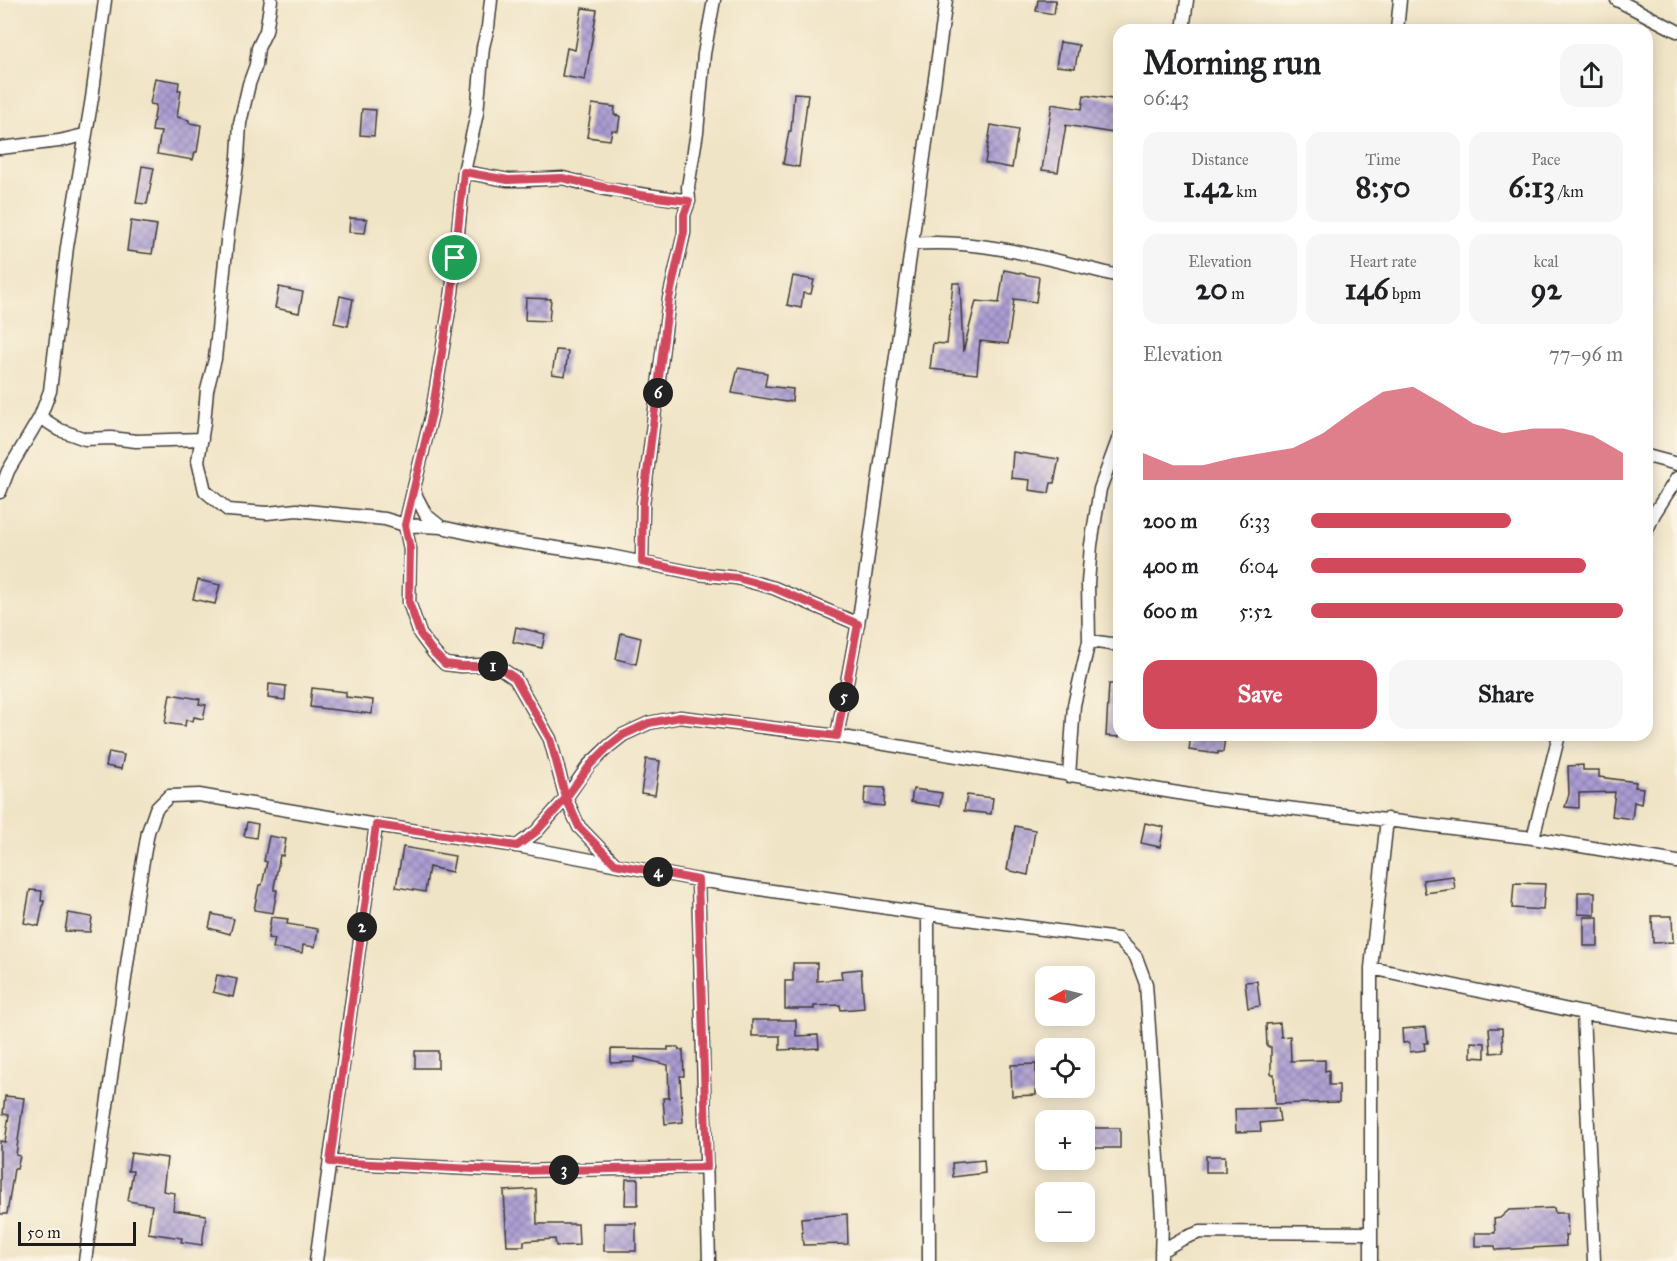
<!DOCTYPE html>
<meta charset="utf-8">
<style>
body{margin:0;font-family:"IM FELL Great Primer",serif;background:#f6f6f6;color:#202124;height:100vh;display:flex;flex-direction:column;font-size:22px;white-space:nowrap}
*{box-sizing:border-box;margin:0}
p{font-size:20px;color:#757577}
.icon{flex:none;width:33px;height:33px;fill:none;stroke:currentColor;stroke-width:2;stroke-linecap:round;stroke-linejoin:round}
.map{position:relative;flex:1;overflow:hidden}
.sheet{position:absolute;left:1113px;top:24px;width:540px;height:717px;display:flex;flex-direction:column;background:#fff;border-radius:18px;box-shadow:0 3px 15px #0003}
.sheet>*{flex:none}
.needle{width:39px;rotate:262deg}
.fabs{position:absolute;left:1035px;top:966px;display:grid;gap:12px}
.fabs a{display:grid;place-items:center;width:60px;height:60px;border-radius:12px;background:#fff;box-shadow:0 3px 15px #0003;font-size:30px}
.scale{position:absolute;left:18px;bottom:15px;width:118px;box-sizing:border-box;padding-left:6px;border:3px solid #1c1c1c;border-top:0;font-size:16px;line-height:21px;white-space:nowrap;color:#1c1c1c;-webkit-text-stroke:4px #fcf5e5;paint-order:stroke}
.pin{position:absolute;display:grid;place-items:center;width:51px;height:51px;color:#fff;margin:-26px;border:3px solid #fff;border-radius:50%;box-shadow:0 2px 6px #0007}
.km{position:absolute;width:30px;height:30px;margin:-15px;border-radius:50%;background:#222;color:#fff;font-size:16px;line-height:30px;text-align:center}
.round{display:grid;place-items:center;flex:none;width:63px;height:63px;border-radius:18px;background:#f6f6f6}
.head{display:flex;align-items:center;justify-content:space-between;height:102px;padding:0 30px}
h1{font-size:33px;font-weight:700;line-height:45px}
.figures{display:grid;grid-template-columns:repeat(3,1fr);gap:9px;height:102px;padding:6px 30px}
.figures div{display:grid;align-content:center;border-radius:15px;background:#f6f6f6;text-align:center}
.figures b{font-size:30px;font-weight:700}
.figures small{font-size:16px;font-weight:400}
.figures p{font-size:16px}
.chart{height:168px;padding:12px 30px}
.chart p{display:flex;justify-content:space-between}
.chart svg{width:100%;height:108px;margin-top:6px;fill:#d1495b;opacity:.7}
.primary-button{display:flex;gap:12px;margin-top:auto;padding:12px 30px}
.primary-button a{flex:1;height:69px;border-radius:18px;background:#d1495b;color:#fff;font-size:24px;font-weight:700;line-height:69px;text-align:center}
.primary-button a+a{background:#f6f6f6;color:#202124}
ul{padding:0 30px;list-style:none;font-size:20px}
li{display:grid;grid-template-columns:96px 72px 1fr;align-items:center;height:45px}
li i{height:15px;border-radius:8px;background:#d1495b}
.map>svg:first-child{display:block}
</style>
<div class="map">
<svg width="1677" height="1261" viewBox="0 0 1677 1261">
<defs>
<pattern id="building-cross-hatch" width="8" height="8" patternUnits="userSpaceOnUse" patternTransform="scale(1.5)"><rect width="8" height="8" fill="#aa9cd2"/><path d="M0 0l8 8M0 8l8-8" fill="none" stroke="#8a7eaa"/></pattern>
</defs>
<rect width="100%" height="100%" fill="#fcf5e5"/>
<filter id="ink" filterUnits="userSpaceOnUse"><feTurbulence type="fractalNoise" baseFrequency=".0167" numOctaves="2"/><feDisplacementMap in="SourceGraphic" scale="12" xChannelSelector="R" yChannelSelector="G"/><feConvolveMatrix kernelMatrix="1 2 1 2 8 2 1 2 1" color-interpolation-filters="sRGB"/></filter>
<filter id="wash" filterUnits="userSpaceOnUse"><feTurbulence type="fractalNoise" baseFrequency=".008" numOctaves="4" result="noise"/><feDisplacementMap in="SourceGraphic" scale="24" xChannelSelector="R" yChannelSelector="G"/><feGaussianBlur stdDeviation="1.35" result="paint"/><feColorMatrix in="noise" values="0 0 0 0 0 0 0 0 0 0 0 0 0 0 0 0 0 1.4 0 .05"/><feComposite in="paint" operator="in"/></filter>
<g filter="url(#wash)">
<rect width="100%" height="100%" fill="#f0e4c6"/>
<g id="blocks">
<path fill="url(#building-cross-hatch)" d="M 1038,0 L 1056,0 L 1054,14 L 1036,11 Z
M 582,8 L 597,10 L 585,80 L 562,76 L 567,48 L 575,50 Z
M 1060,42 L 1079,45 L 1075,68 L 1056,66 Z
M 155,78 L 179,82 L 178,90 L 181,90 L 177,117 L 189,120 L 189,123 L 201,125 L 197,152 L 195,152 L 193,160 L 157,154 L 161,132 L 152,131 L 156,105 L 150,104 Z
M 794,93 L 808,94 L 799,167 L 783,164 L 789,131 L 791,131 Z
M 1084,95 L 1119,100 L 1119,134 L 1066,125 L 1058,172 L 1042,170 L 1052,104 L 1082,109 Z
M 592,104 L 615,107 L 614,115 L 620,116 L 618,131 L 612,130 L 610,140 L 587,137 Z
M 362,109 L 376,110 L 374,136 L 360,135 Z
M 991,125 L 1018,130 L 1012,168 L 985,163 Z
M 142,166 L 154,168 L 147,204 L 136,203 Z
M 350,218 L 367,219 L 365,233 L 349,232 Z
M 131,221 L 157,225 L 152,254 L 127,251 Z
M 1004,270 L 1039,277 L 1036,302 L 1014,299 L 1008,344 L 980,341 L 977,374 L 930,369 L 933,343 L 947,344 L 953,283 L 960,283 L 963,352 L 976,301 L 999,303 Z
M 793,276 L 814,280 L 811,294 L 803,293 L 801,308 L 787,305 Z
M 279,287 L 303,292 L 299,313 L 275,308 Z
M 340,296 L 353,299 L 348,326 L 334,323 Z
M 526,298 L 551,299 L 549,321 L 525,320 Z
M 556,350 L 568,351 L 565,376 L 552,374 Z
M 738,368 L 767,373 L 765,386 L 793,389 L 792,401 L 786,402 L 732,393 Z
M 1013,452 L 1059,459 L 1054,483 L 1051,483 L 1049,493 L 1029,490 L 1030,480 L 1011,478 Z
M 198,580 L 220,585 L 215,604 L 193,599 Z
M 516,627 L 545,634 L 542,648 L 513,642 Z
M 621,633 L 641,638 L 636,664 L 616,659 Z
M 269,684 L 286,686 L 285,700 L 268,698 Z
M 1109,684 L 1119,684 L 1119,737 L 1106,736 Z
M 312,688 L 346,692 L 346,697 L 373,700 L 372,714 L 310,707 Z
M 170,694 L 200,699 L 199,704 L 206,705 L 203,719 L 194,717 L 193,721 L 186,720 L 185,726 L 165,723 Z
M 1191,735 L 1220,735 L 1225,737 L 1223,752 L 1218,752 L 1218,754 L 1189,750 Z
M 109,752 L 124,755 L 121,769 L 106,766 Z
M 646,759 L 660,761 L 655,795 L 641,793 Z
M 1583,765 L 1583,770 L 1599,770 L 1599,777 L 1636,782 L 1635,787 L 1643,788 L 1641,804 L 1634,802 L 1632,819 L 1612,816 L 1615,792 L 1579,793 L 1579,808 L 1565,807 L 1569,794 L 1568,766 Z
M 865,787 L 885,788 L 884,806 L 864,804 Z
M 913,789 L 942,793 L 940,806 L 911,802 Z
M 967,795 L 993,798 L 991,814 L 964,811 Z
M 247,822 L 258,824 L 256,838 L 244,836 Z
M 1145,823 L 1164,827 L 1160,847 L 1141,843 Z
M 1015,826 L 1035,830 L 1028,875 L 1007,870 Z
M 269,836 L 286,839 L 283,856 L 280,855 L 274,887 L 274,890 L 277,890 L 273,913 L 254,910 L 259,885 L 262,885 L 267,862 L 264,861 Z
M 403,847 L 455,856 L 452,872 L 429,867 L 425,892 L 396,887 Z
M 1453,876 L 1455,889 L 1425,893 L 1423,880 Z
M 1514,883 L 1545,884 L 1543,910 L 1512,908 Z
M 30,890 L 42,891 L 41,901 L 44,901 L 39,926 L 24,923 Z
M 1578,892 L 1595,892 L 1595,915 L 1578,914 Z
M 68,913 L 92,917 L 90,932 L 65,931 Z
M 212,914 L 234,919 L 230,934 L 209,928 Z
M 1652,916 L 1672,916 L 1673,942 L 1653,943 Z
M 271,917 L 288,919 L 287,924 L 318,929 L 315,947 L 303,945 L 302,953 L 273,948 L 275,939 L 268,938 Z
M 1584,917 L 1598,917 L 1598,946 L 1584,946 Z
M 793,963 L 817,963 L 817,981 L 842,979 L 841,971 L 861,969 L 864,1008 L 841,1010 L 840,1005 L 814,1006 L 814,1009 L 785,1009 L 785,981 L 793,981 Z
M 217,975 L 237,979 L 233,997 L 213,992 Z
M 1257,981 L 1260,1006 L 1248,1008 L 1245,982 Z
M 752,1020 L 796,1020 L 796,1036 L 818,1035 L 819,1048 L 780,1050 L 780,1036 L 752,1036 Z
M 1280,1023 L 1281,1037 L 1290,1036 L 1291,1061 L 1325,1060 L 1325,1071 L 1329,1070 L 1329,1085 L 1339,1085 L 1339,1102 L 1275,1104 L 1274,1074 L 1271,1074 L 1271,1047 L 1267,1047 L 1266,1024 Z
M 1426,1027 L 1428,1043 L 1424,1043 L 1425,1050 L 1410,1052 L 1409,1042 L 1403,1043 L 1402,1029 Z
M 1489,1028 L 1502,1028 L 1503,1052 L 1491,1053 Z
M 1471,1042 L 1485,1043 L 1485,1058 L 1471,1057 Z
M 668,1047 L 678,1047 L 679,1050 L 683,1050 L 684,1076 L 680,1076 L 683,1122 L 665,1124 L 663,1098 L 669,1098 L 668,1065 L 635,1057 L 635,1062 L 611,1063 L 611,1049 L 668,1050 Z
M 415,1051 L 438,1051 L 438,1068 L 415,1068 Z
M 1036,1064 L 1036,1095 L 1012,1096 L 1011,1065 Z
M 5,1096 L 24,1098 L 16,1155 L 20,1156 L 17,1169 L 14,1169 L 7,1214 L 0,1214 L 0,1141 L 5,1142 L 9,1115 L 3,1114 Z
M 1278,1108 L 1280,1121 L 1260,1123 L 1261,1131 L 1236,1132 L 1235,1109 Z
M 1091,1128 L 1120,1128 L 1120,1148 L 1091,1148 Z
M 131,1153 L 167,1158 L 163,1191 L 175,1193 L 173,1210 L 206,1215 L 202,1245 L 181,1242 L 182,1238 L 148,1233 L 152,1205 L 128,1201 L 133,1171 L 128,1171 Z
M 1206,1156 L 1225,1156 L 1225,1172 L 1206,1172 Z
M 984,1160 L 985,1173 L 953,1177 L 952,1163 Z
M 626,1179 L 638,1179 L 638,1205 L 625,1205 Z
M 536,1189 L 537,1224 L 578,1224 L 579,1245 L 556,1246 L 555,1239 L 524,1241 L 524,1246 L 507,1246 L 504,1191 Z
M 1554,1208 L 1555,1213 L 1567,1213 L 1568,1235 L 1565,1235 L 1566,1246 L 1496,1250 L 1495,1246 L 1475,1246 L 1475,1233 L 1495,1233 L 1494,1219 L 1500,1218 L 1509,1210 Z
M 847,1214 L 848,1244 L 803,1245 L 801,1218 Z
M 604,1223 L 636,1223 L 636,1251 L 604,1251 Z"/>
</g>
</g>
<g filter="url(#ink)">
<use href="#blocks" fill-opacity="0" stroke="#3c3a36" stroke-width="1.5"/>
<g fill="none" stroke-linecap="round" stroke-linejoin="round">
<defs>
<path id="minor" d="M 271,0 L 266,31 L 258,48 L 256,65 L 249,84 L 240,123 L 238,157 L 228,231 L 215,359 L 207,390 L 204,423 L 198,461 L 205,491 L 228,510 L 267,513 L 297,510 L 385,519 L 405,525 L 441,527 L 491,538 L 610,556 L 699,574 L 737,578 L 774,588 L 858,624
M 491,0 L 488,27 L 483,47 L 477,113 L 464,172 L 452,292 L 432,413 L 405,525 L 410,549 L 409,602 L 420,634 L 434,653 L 445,664 L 461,666 L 480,665 L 497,666 L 515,678 L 550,739 L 566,798 L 579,827 L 614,863
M 1617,0 L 1677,31
M 1183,30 L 1187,0
M 1397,30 L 1400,0
M 0,148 L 59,141 L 84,135
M 464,172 L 508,180 L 526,180 L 563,178 L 605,189 L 689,201
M 912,244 C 981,238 1053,260 1119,276
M 40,417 L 60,430 L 85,439 L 111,438 L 136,441 L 202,439
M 1647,456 L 1677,464
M 0,492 L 8,471 L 40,417 L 50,391 L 67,247 L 92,98 L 105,0
M 414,492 L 426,515 L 441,527
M 1647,530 L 1654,514 L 1677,478
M 642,562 L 643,504 L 669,299 L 684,233 L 684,215 L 689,201 L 688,187 L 697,132 L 704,54 L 714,0
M 1089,641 L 1119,645
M 837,736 L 860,612 L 946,0
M 1069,776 L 1074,705 L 1089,641 L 1088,583 L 1091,545 L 1100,489 L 1119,437
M 1533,838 L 1559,735
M 517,846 L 537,831 L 566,798 L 589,765 L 609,746 L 623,735 L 649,723 L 680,717 L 837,736 L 1214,799 L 1533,838 L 1677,862
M 698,880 L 709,1261
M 928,914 L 929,1261
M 1371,968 L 1583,1013 L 1677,1029
M 1583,1013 L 1594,1261
M 330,1162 L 516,1171 L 707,1167
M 1161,1251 L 1182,1239 L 1200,1232 L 1371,1233
M 85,1261 L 136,901 L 148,832 L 156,809 L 169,796 L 199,795 L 376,825 L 517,846 L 698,880 L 928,914 L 1118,939 L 1136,957 L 1146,984 L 1162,1217 L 1161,1261
M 316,1261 L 376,825
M 1371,1261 L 1371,968 L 1387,819"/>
</defs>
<use href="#minor" stroke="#3c3a36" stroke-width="15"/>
<use href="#minor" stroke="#fff" stroke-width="12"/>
</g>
</g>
<g fill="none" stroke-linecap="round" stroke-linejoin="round" filter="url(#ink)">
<defs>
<path id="route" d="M 455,258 L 452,292 L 432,413 L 405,525 L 410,549 L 409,602 L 420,634 L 434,653 L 445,664 L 461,666 L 497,666 L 515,678 L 550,739 L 566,798 L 537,831 L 517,846 L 376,825 L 330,1162 L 516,1171 L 707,1167 L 698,880 L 615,864 L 579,827 L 566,798 L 590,765 L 609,746 L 623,735 L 649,723 L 680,717 L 837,736 L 858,624 L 774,588 L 737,578 L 699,574 L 642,562 L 643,504 L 669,299 L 684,232 L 684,215 L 689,201 L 640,195 L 562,178 L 508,180 L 464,172 L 455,258"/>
</defs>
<use href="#route" stroke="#fff" stroke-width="12"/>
<use href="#route" stroke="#d1495b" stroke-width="8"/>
</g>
</svg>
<div class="fabs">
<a><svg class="needle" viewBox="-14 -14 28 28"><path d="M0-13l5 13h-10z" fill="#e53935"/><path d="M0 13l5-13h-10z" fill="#757577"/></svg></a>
<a><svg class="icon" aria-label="locate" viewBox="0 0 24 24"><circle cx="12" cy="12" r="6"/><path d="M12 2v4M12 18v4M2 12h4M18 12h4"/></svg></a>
<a>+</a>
<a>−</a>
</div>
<div class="scale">50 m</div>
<div class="pin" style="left:455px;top:258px;background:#1e9e55"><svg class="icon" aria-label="arrive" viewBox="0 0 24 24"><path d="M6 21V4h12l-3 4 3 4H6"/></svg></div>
<b class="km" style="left:493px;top:666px">1</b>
<b class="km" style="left:362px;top:927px">2</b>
<b class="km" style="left:564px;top:1170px">3</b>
<b class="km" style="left:658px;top:872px">4</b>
<b class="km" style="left:844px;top:697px">5</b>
<b class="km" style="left:658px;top:393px">6</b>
<section class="sheet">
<div class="head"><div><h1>Morning run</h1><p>06:43</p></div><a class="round"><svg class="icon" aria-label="share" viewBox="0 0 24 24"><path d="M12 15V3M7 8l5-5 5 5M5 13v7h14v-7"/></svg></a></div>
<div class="figures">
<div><p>Distance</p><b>1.42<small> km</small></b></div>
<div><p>Time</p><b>8:50</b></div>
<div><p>Pace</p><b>6:13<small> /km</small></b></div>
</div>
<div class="figures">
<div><p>Elevation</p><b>20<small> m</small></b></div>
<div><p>Heart rate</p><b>146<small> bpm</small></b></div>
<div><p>kcal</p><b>92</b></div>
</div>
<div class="chart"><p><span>Elevation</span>77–96 m</p>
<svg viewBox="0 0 160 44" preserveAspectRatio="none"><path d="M0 44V33L10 38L20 38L30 35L40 33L50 31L60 25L70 16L80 8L90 6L100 13L110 21L120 25L130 23L140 23L150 26L160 33V44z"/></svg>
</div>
<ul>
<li><b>200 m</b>6:33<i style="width:64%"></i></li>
<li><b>400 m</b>6:04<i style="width:88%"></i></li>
<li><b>600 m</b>5:52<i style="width:100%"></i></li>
</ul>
<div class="primary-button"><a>Save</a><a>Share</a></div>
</section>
</div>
